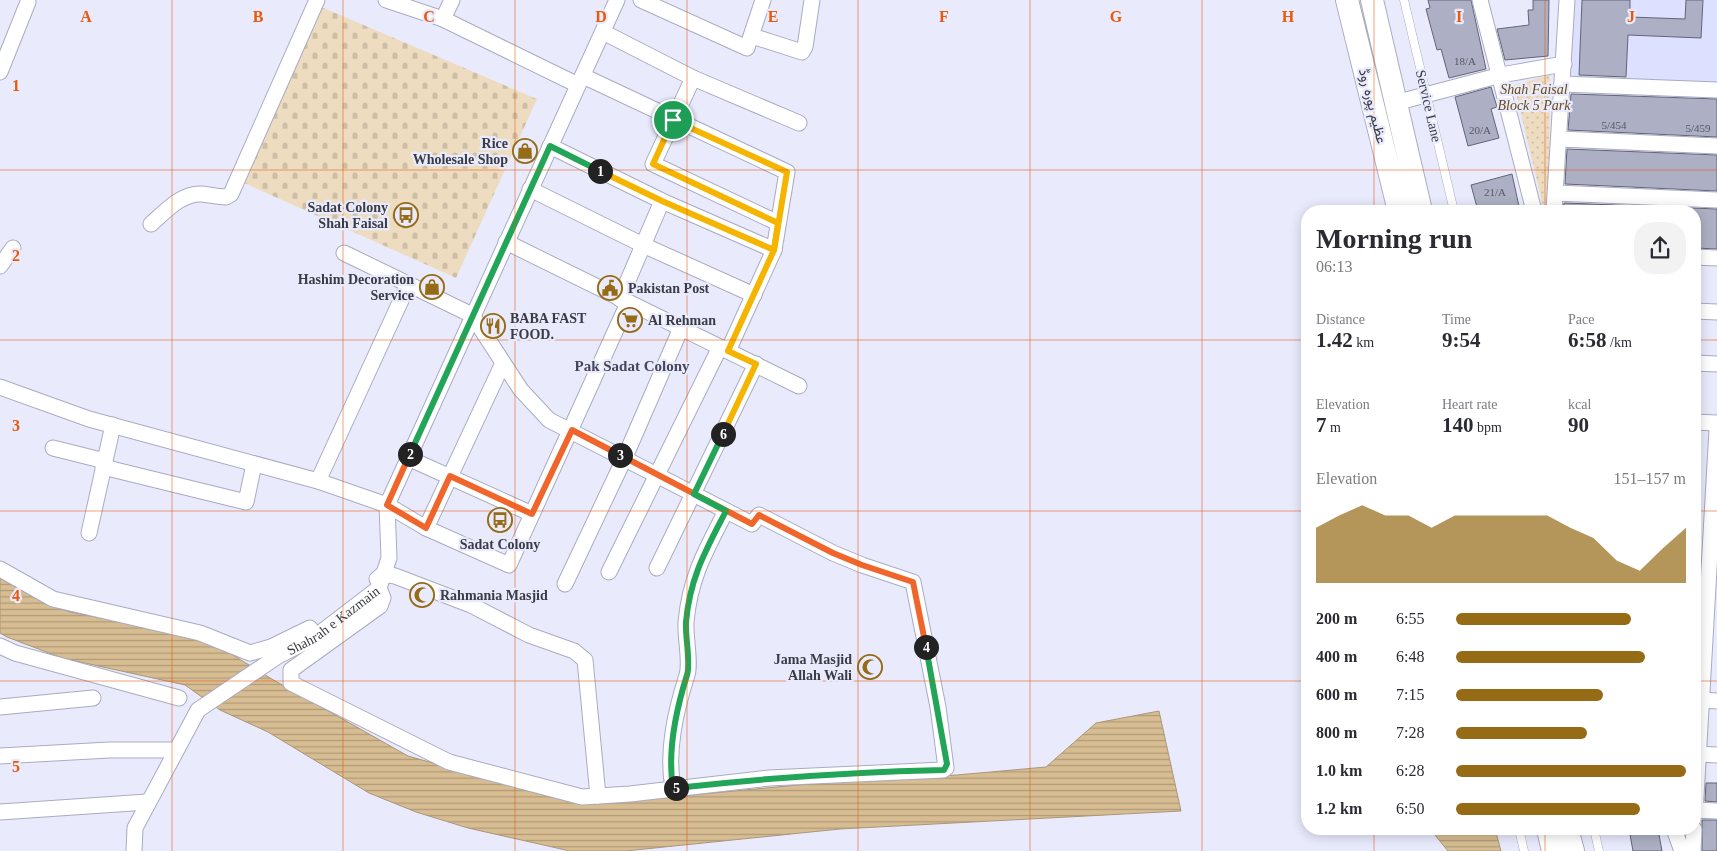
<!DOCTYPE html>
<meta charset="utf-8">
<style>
body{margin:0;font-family:"Times New Roman",Vazirmatn,serif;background:#f2f2f3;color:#2b2b33;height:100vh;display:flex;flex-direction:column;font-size:19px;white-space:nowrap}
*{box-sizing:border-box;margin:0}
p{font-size:16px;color:#7c7c81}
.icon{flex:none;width:28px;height:28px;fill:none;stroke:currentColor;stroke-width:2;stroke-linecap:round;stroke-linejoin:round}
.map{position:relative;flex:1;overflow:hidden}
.panel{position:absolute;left:1301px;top:205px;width:400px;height:630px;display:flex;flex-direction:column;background:#fff;border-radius:20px;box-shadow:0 2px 12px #0003}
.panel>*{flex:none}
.pin{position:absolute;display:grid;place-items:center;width:42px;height:42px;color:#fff;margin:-21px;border:2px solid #fff;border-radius:50%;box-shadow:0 1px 5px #0007}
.km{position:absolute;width:25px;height:25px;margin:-12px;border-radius:50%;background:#222;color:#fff;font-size:14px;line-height:25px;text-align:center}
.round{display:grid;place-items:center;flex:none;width:52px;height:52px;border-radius:20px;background:#f2f2f3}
.overview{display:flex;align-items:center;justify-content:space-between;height:85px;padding:0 15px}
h1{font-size:28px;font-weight:800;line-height:38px}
.stats{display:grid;grid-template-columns:repeat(3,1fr);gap:8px;height:85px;padding:5px 15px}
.stats div{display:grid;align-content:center}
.stats b{font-size:21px;font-weight:800}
.stats small{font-size:14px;font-weight:400}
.stats p{font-size:14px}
.chart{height:140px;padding:10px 15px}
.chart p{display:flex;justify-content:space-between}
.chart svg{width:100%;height:90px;margin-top:5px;fill:#956b16;opacity:.7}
ul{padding:0 15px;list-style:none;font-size:16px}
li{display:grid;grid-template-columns:80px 60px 1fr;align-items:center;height:38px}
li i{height:12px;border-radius:6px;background:#956b16}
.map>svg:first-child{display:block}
</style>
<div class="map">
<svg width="1717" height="851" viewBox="0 0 1717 851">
<defs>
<pattern id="cemetery-stones" width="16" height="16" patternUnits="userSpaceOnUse" patternTransform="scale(1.25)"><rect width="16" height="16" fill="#eedcc0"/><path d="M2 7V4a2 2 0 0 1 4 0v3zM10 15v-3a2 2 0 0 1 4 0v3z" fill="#cdbea6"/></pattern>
<pattern id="park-dots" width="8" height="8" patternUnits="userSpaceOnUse" patternTransform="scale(1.25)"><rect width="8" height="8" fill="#eedcc0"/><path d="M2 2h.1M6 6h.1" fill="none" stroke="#cdbea6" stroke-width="1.8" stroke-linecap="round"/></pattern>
<pattern id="water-rules" width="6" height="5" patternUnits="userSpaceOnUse" patternTransform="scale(1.25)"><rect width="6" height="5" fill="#d8bd92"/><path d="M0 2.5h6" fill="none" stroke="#b09b79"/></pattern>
</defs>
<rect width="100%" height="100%" fill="#e9ebfd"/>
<path fill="#dde0fe" d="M 1573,0 L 1717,0 L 1717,86 L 1568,80 Z"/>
<path fill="url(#cemetery-stones)" d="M 319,6 L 537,99 L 456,278 L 242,182 Z"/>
<path fill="url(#park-dots)" d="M 1550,75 L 1549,204 L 1543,206 L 1514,85 Z"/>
<path fill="url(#water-rules)" stroke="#a9967b" d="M 0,578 L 44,603 L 70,612 L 152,628 L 197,640 L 228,652 L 270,678 L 408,756 L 571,802 L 617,802 L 819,783 L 957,775 L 1046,767 L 1096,723 L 1159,711 L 1181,811 L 840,829 L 625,851 L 570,851 L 468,828 L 416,812 L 369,793 L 268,732 L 220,710 L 185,685 L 62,658 L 7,637 L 0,633 Z
M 1430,829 L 1495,829 L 1501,851 L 1448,851 Z"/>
<path fill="#adafc4" stroke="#636478" d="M 1428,0 L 1471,0 L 1486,69 L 1449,78 L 1441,49 L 1437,50 L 1426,9 L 1430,8 Z
M 1533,0 L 1549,0 L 1548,56 L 1505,60 L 1497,29 L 1529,25 L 1528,10 L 1533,10 Z
M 1582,0 L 1630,0 L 1630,17 L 1685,19 L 1686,0 L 1703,0 L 1701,38 L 1628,35 L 1626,77 L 1579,75 Z
M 1491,87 L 1497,107 L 1491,109 L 1499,138 L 1468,146 L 1455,97 Z
M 1571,94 L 1717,99 L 1717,137 L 1568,130 Z
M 1567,149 L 1717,155 L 1717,191 L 1565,184 Z
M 1512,174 L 1520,211 L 1478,211 L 1471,185 Z
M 1564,203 L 1717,209 L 1717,249 L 1695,248 L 1695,211 L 1563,211 Z
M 1706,783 L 1717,783 L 1717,802 L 1705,801 Z
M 1702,820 L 1717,820 L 1717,851 L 1702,851 Z
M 1629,829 L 1658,829 L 1662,851 L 1633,851 Z"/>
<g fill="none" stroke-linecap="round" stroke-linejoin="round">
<defs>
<path id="lane" d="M 1404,0 L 1454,211
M 1519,829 L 1524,851
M 1594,829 L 1599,851"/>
<g id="street">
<path d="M 386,0 L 443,19 L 578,85"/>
<path d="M 641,0 L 747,48 L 763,0"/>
<path d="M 1480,0 L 1534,211"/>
<path d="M 443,19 L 452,0"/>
<path d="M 603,32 L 693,78 L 799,123"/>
<path d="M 752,36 L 802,52 L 805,47 L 812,0"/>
<path d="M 0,72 L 28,2"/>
<path d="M 583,76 L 787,172 L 774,250 L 728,351"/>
<path d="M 693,78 L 653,164 L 778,223"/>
<path d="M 1562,84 L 1717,90"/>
<path d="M 1395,103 L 1501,75 L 1564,64"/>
<path d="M 1560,139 L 1717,146"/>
<path d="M 550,146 L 662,201 L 774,250"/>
<path d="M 530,189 L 643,245 L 754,295"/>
<path d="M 1556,193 L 1717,200"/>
<path d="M 1554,211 L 1567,0"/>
<path d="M 151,224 C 166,211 181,193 202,194 C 210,195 218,197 226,197 L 231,194 L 317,0"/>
<path d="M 506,242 L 799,386"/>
<path d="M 344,253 L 472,315 L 521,390 L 549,420 L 752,524 L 759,515 L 833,553 L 862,565 L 913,582 L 938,707 L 946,768 L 943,770 L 769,778 L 630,794 L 582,797 L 449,762 L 291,683 L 291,670 L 380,606 L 383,598 L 379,588"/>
<path d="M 1695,257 L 1717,258"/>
<path d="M 0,266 L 13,248"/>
<path d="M 620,299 L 662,201"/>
<path d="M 1695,311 L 1717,312"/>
<path d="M 1695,363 L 1717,364"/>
<path d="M 0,387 L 89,419 L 318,481 L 387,505 L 426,528 L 509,565 L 628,303"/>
<path d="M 1695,422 L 1717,423"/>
<path d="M 53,448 L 105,461"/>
<path d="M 408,458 L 532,514"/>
<path d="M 103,467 L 246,502 L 254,464"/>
<path d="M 318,481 L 408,285"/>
<path d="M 426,528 L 503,363"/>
<path d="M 89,533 L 113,425"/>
<path d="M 657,568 L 756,364"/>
<path d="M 0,569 L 53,599 L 200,633 L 250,653 L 271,647 L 310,628"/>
<path d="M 609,572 L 720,347"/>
<path d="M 377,579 L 383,574 L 395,576 L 471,605 L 529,635 L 574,651 L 585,660 L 598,796"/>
<path d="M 565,584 L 625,457 L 681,328"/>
<path d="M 0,646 L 15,653 L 179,698"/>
<path d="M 1702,700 L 1717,701"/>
<path d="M 0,707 L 93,698"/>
<path d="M 1699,754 L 1717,755"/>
<path d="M 0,756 L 109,750 L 176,750"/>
<path d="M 673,788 C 666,751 676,710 687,675 C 691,663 685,637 686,622 C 690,577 706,550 726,511"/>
<path d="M 1695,810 L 1717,811"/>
<path d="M 0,812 L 147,802"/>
<path d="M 1695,814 L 1717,429"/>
<path d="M 1674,829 L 1682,851"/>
<path id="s1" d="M 134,851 L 135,828 L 198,710 L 278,656 L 315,637 L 379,588 L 389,558 L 387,505 L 617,0"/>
<path d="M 1693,851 L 1694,829"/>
</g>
<path id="secondary" d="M 1347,0 L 1399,211
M 1372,0 L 1421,211
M 1548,829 L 1553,851
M 1567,829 L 1573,851"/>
</defs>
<use href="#lane" stroke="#a9abc1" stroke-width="9"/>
<use href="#street" stroke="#a9abc1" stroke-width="17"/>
<use href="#secondary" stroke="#a9abc1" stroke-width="24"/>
<use href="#lane" stroke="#fff" stroke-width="8"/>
<use href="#street" stroke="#fff" stroke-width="15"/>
<use href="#secondary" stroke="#fff" stroke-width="22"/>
</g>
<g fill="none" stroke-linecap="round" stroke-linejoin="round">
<defs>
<path id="split-1" d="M 600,171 L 662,201 L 774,250 L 787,172 L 673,120"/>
<path id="split-2" d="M 410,454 L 550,146 L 600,171"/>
<path id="split-3" d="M 410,454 L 387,505 L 426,528 L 450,476 L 532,514 L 572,430 L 620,455"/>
<path id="split-4" d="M 620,455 L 752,524 L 759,515 L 833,553 L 862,565 L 913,582 L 926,647"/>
<path id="split-5" d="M 676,788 C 765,778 854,772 944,770 L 947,764 L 926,647"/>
<path id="split-6" d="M 676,788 L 673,788 C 667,751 676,710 687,675 C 691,664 685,636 686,622 C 690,577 706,550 726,511 L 694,494 L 723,434"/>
<path id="split-7" d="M 673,120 L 653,164 L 778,223 L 774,250 L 728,351 L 756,364 L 723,434"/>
</defs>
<use href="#split-1" stroke="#fff" stroke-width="10"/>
<use href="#split-2" stroke="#fff" stroke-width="10"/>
<use href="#split-3" stroke="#fff" stroke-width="10"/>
<use href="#split-4" stroke="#fff" stroke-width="10"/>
<use href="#split-5" stroke="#fff" stroke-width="10"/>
<use href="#split-6" stroke="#fff" stroke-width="10"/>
<use href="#split-7" stroke="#fff" stroke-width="10"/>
<use href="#split-1" stroke="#f5b400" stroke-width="6"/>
<use href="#split-2" stroke="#22a559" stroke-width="6"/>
<use href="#split-3" stroke="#f0652b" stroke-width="6"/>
<use href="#split-4" stroke="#f0652b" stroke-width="6"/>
<use href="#split-5" stroke="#22a559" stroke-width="6"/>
<use href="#split-6" stroke="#22a559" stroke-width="6"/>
<use href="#split-7" stroke="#f5b400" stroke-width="6"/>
</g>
<path fill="none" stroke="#e8590c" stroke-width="1" stroke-opacity="0.55" d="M 172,0 L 172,851M 343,0 L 343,851M 515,0 L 515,851M 687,0 L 687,851M 858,0 L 858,851M 1030,0 L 1030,851M 1202,0 L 1202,851M 1374,0 L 1374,211M 1545,0 L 1545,211M 0,170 L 1717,170M 0,340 L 1308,340M 1695,340 L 1717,340M 0,511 L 1308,511M 1695,511 L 1717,511M 0,681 L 1308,681M 1695,681 L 1717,681M 1374,829 L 1374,851M 1545,829 L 1545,851"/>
<defs>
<symbol id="shop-ring" viewBox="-11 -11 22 22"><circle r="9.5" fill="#e9ebfd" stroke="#956b16" stroke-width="1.5"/><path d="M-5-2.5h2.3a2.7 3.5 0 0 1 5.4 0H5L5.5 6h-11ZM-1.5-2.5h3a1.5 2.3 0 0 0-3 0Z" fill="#956b16"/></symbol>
<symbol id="bus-ring" viewBox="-11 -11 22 22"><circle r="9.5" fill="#e9ebfd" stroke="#956b16" stroke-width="1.5"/><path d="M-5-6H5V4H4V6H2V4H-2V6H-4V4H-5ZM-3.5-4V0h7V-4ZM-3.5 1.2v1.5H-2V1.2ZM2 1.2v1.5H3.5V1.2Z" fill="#956b16"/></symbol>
<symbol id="civic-ring" viewBox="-11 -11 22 22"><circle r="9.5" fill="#e9ebfd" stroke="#956b16" stroke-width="1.5"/><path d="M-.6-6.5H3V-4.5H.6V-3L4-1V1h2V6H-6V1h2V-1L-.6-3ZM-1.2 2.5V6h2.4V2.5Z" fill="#956b16"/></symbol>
<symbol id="supermarket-ring" viewBox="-11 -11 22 22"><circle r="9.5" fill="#e9ebfd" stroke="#956b16" stroke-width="1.5"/><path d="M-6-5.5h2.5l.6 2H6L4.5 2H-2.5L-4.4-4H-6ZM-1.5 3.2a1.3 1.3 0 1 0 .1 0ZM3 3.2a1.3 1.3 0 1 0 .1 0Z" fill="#956b16"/></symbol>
<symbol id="restaurant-ring" viewBox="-11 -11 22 22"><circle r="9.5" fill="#e9ebfd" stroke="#956b16" stroke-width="1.5"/><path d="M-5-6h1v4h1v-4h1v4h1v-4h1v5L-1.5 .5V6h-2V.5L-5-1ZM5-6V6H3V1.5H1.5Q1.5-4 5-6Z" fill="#956b16"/></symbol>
<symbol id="mosque-ring" viewBox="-11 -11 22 22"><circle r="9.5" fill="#e9ebfd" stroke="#956b16" stroke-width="1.5"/><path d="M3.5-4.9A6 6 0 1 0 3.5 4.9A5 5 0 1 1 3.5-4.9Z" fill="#956b16"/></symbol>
</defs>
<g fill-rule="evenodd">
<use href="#shop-ring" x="511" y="137" width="28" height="28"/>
<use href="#bus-ring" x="392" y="201" width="28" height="28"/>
<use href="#shop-ring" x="418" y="273" width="28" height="28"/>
<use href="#civic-ring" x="596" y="274" width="28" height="28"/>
<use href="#supermarket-ring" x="616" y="306" width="28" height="28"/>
<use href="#restaurant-ring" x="479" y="312" width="28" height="28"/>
<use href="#bus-ring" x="486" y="506" width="28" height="28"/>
<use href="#mosque-ring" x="408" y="581" width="28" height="28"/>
<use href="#mosque-ring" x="856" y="653" width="28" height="28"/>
</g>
<g text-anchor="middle" stroke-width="4.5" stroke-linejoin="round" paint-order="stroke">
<g font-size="11" fill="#575864">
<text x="1465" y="65">18/A</text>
<text x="1614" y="129">5/454</text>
<text x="1698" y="132">5/459</text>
<text x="1480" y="134">20/A</text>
<text x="1495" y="196">21/A</text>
</g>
<g font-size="14" font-style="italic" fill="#674c19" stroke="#e9ebfd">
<text x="1534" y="94">Shah Faisal<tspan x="1534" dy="16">Block 5 Park</tspan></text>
</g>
<g font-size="14" fill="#3a3b44" stroke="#e9ebfd">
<text transform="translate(1373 106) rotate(76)" y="5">عظیم پورہ روڈ</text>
<text transform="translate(1429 106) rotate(77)" y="5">Service Lane</text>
<text dy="5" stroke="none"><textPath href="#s1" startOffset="319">Shahrah e Kazmain</textPath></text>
</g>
<g font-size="14" font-weight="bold" fill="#3a3b44" stroke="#e9ebfd" text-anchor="end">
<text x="508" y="148">Rice<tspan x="508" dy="16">Wholesale Shop</tspan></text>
<text x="388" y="212">Sadat Colony<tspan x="388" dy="16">Shah Faisal</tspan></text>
<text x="414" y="284">Hashim Decoration<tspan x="414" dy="16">Service</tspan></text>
<text x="628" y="293" text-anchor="start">Pakistan Post</text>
<text x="510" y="323" text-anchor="start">BABA FAST<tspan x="510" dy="16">FOOD.</tspan></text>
<text x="648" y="325" text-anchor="start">Al Rehman</text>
<text x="500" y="549" text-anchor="middle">Sadat Colony</text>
<text x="440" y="600" text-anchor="start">Rahmania Masjid</text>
<text x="852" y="664">Jama Masjid<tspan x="852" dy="16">Allah Wali</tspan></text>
</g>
<g font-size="15" font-weight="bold" fill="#454659" stroke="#e9ebfd">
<text x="632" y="371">Pak Sadat Colony</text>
</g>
</g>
<g font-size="16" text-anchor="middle" font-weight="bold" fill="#e8590c" stroke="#e9ebfd" stroke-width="4.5" stroke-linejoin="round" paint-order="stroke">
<text x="86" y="22">A</text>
<text x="258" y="22">B</text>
<text x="429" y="22">C</text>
<text x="601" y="22">D</text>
<text x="773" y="22">E</text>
<text x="944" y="22">F</text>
<text x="1116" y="22">G</text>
<text x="1288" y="22">H</text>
<text x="1459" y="22">I</text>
<text x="1631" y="22">J</text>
<text x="16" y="91">1</text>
<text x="16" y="261">2</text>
<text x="16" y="431">3</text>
<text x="16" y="601">4</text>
<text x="16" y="772">5</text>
</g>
</svg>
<div class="pin" style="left:673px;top:120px;background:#1e9e55"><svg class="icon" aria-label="arrive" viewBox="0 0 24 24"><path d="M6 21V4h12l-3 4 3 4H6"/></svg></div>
<b class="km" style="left:600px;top:171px">1</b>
<b class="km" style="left:410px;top:454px">2</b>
<b class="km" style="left:620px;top:455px">3</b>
<b class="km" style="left:926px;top:647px">4</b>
<b class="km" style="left:676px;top:788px">5</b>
<b class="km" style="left:723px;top:434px">6</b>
<section class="panel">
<div class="overview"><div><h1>Morning run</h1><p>06:13</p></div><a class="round"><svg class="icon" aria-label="share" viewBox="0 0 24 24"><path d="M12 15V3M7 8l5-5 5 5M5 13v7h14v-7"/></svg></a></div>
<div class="stats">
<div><p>Distance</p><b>1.42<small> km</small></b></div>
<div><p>Time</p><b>9:54</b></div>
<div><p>Pace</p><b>6:58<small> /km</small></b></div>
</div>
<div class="stats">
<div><p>Elevation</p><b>7<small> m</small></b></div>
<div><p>Heart rate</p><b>140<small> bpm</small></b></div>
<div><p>kcal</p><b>90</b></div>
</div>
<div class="chart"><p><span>Elevation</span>151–157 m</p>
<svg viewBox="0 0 160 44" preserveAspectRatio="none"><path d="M0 44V17L10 11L20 6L30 11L40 11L50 17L60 11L70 11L80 11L90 11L100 11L110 17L120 22L130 33L140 38L150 27L160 17V44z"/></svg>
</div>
<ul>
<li><b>200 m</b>6:55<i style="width:76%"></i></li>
<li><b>400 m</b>6:48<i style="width:82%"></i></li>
<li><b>600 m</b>7:15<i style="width:64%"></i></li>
<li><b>800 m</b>7:28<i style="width:57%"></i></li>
<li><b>1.0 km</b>6:28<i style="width:100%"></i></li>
<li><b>1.2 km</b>6:50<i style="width:80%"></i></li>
</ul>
</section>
</div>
